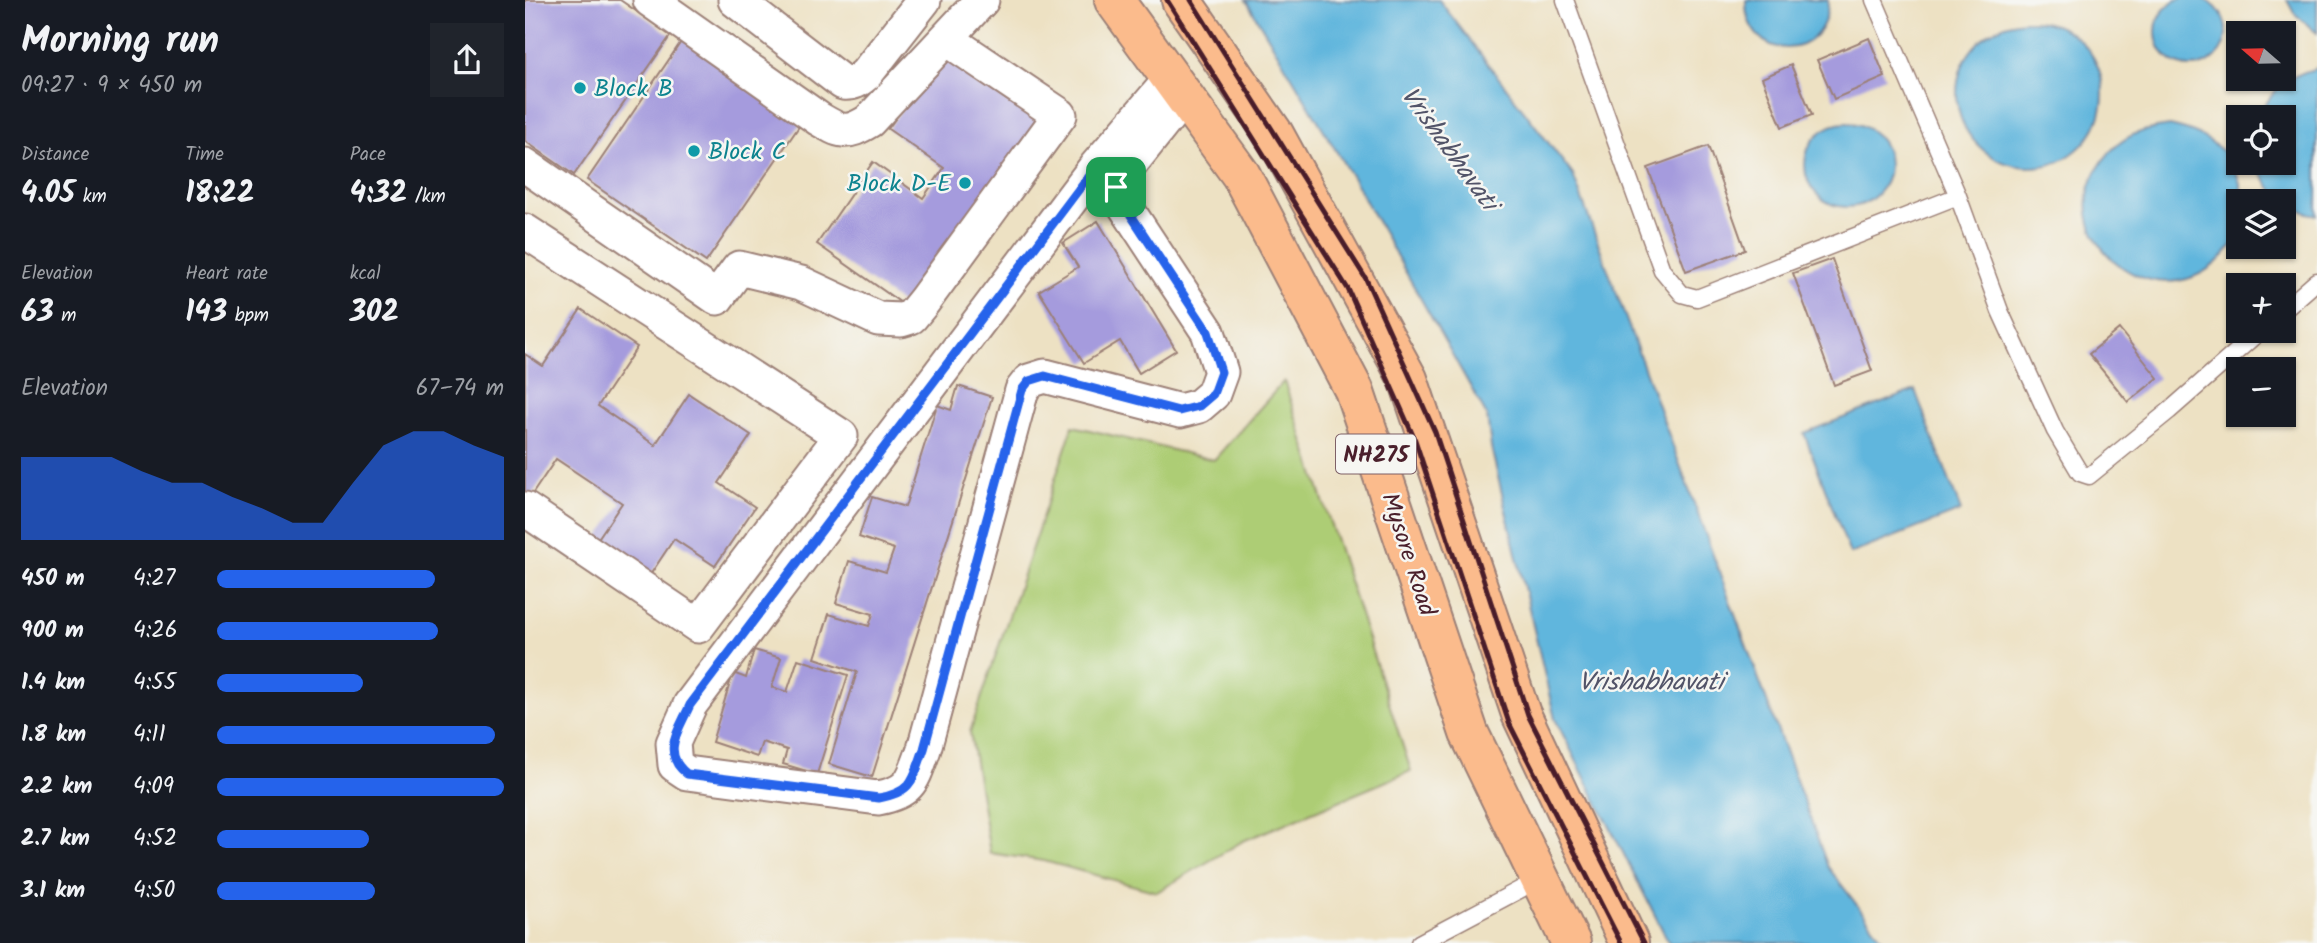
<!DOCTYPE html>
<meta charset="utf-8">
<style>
body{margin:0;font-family:Kalam,sans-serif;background:#20242c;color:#f1f3f6;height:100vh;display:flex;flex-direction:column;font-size:26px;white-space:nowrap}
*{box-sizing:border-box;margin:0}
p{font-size:23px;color:#9ea1a6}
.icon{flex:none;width:38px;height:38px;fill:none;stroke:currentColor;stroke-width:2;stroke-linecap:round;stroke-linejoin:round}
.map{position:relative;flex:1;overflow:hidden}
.drawer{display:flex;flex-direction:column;background:#171b24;width:525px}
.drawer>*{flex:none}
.needle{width:46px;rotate:290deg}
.fabs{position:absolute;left:1701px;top:21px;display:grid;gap:14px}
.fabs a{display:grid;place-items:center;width:70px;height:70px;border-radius:0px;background:#171b24;box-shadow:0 2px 5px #0004;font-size:35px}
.pin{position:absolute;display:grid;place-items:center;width:60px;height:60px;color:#fff;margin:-30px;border-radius:14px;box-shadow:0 4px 10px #0006}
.round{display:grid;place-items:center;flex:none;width:74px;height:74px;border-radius:0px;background:#20242c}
.summary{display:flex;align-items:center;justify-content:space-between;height:119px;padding:0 21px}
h1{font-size:38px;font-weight:700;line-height:52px}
.figures{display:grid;grid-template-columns:repeat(3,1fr);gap:10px;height:119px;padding:7px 21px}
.figures div{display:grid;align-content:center}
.figures b{font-size:30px;font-weight:700}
.figures small{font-size:19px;font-weight:400}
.figures p{font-size:19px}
.chart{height:196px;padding:14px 21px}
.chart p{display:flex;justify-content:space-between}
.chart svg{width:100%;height:126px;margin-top:7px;fill:#2563eb;opacity:.7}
ul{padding:0 21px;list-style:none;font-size:23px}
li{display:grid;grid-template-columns:112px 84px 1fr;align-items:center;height:52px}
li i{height:18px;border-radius:9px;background:#2563eb}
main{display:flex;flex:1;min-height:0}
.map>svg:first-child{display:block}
</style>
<main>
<section class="drawer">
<div class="summary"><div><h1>Morning run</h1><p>09:27 · 9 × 450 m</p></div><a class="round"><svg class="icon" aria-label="share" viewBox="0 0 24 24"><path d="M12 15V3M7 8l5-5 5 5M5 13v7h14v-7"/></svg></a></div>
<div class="figures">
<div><p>Distance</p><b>4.05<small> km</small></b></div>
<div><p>Time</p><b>18:22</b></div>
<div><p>Pace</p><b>4:32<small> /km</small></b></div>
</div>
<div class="figures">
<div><p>Elevation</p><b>63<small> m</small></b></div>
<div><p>Heart rate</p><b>143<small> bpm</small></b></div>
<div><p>kcal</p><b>302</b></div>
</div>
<div class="chart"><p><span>Elevation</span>67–74 m</p>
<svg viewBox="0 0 160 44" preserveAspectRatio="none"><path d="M0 44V15L10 15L20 15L30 15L40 20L50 24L60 24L70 29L80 33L90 38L100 38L110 24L120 11L130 6L140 6L150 11L160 15V44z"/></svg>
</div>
<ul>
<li><b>450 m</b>4:27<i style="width:76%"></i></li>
<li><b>900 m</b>4:26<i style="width:77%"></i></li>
<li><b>1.4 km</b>4:55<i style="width:51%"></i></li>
<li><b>1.8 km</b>4:11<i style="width:97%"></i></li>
<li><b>2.2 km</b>4:09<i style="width:100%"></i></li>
<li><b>2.7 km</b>4:52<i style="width:53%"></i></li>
<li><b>3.1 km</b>4:50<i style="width:55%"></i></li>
</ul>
</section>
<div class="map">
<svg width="1792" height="943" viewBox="0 0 1792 943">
<rect width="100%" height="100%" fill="#f6f6f2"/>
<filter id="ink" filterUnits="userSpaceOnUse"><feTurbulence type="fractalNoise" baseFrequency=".0143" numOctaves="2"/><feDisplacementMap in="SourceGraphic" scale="14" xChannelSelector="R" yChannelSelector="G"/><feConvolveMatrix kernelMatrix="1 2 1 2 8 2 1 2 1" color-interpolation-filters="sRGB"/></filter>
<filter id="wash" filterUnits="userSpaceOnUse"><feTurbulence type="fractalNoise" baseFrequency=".00686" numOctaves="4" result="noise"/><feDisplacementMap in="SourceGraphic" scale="28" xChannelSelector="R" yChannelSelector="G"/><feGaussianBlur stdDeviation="1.57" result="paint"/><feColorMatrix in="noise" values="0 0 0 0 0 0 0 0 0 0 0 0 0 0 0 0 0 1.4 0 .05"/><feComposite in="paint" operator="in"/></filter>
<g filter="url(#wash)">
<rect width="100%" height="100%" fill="#ede1c3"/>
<path fill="#adcd75" stroke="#7c7650" stroke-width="2" d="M 759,381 L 886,771 L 718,841 L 632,892 L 519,861 L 465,853 L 445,732 L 548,426 L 689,460 Z"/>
<path fill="#61b6dd" stroke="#566a84" stroke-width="2" d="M1631 32a35 35 0 1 1 70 0a35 35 0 1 1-70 0Z
M 721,0 L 914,0 L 1048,175 L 1303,867 L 1361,943 L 1144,943 L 1030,719 L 966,447 L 962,416 L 831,184 Z
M 1221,0 L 1303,0 C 1303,65 1219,63 1221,0 Z
M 1762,0 L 1792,0 L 1792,33 L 1769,13 Z
M1432 94a73 73 0 1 1 146 0a73 73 0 1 1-146 0Z
M 1792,68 L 1792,215 C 1763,211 1741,190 1733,163 L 1759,163 L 1759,117 L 1733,117 C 1750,87 1758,78 1792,68 Z
M1280 165a42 42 0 1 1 84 0a42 42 0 1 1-84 0Z
M 1645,126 C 1688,135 1714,156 1718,201 L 1713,201 C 1713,211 1716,224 1713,233 C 1710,245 1700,255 1691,263 C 1627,318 1532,241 1572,170 C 1590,139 1610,130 1645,126 Z
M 1390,390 L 1436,511 L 1325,554 L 1279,433 Z"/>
<g id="blocks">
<path fill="#a59bdd" d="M 0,0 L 95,0 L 146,35 L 49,175 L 0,141 Z
M 1344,38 L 1360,77 L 1309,99 L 1292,60 Z
M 158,39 L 277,122 L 181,262 L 62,180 Z
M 416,53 L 514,121 L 385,309 L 292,244 L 348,162 L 398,198 L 419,168 L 363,129 Z
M 1266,65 L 1287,115 L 1257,127 L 1237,78 Z
M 1183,146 L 1220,250 L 1161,271 L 1123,168 Z
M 573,221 L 651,350 L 614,373 L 595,341 L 559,363 L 514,291 L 553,267 L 538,243 Z
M 1307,259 L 1347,371 L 1309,385 L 1268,273 Z
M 56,309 L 112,347 L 73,406 L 130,445 L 164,394 L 226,435 L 194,483 L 230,507 L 190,566 L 149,539 L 119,584 L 66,549 L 97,503 L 31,459 L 2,502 L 0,501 L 0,354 L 18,366 Z
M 1594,329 L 1633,378 L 1603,402 L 1564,354 Z
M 433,386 L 467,397 L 347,777 L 304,764 L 332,672 L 290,658 L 304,614 L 344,626 L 348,614 L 311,603 L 324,561 L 361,572 L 369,549 L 334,537 L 347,497 L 380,507 L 412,405 L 426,410 Z
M 229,650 L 256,658 L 247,687 L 262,692 L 273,659 L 323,675 L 292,774 L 258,764 L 262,750 L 237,742 L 232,757 L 187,742 L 208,673 L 221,678 Z"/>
</g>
</g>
<g filter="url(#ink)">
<use href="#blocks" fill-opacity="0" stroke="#9c8077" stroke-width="2"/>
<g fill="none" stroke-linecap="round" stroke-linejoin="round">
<defs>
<path id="lane" d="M 1040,0 L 1137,270 L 1157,294 L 1172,298 L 1433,196
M 1349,0 L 1433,196 L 1475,311 L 1530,431 L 1555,473 L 1564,476 L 1644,411 L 1735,331
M 1759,310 L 1792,281
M 894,943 L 1015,879"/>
<path id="street" d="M 125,0 L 294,119 C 316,132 321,135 344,121 L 457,0
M 210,0 L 318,83 C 328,84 333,81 341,74 L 399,0
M 646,79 L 572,165 L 165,705 L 148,743 L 150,765 L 162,773 L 353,798 C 387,792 388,779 399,749 L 497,390 L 504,381 L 520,376 L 655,411 L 674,406 L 688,394 L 696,372 L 683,332 L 594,197 L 591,187 L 600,171 L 659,97
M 0,165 L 192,298 L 214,268 L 276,283 L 353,319 L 376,320 L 386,317 L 399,301 L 535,115 L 422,39
M 0,231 L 316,436 L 173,626 L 0,509"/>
<path id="highway" d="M 589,0 L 716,175 L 829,390 L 944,733 L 1046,943
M 656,0 L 749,134 L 883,379 L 996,714 L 1104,943"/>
</defs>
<use href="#lane" stroke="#9c8077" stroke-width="19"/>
<use href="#street" stroke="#9c8077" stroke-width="37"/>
<use href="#highway" stroke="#9c8077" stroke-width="42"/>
<use href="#lane" stroke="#fff" stroke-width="16"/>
<use href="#street" stroke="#fff" stroke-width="33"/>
<use href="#highway" stroke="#fbbb8c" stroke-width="38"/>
<path stroke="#4a1f2b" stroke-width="5" d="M 642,0 L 823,289 L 890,440 L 984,723 L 1096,943
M 666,0 L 841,279 L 910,432 L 1003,715 L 1119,943"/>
</g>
</g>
<g fill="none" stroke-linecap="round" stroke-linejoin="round" filter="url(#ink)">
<defs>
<path id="route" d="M 572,165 L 591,187 L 594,197 L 683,332 L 696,372 L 688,394 L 674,406 L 654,411 L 520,376 L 504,381 L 497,390 L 399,749 C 388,779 388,792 354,798 L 162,774 C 135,753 154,730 165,705 Z"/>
</defs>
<use href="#route" stroke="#fff" stroke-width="14"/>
<use href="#route" stroke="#2563eb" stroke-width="9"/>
</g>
<g fill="#0f9aa8" stroke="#f6f6f2" stroke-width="2.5">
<circle cx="55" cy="88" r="7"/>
<circle cx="169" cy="151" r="7"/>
<circle cx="440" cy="183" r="7"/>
</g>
<g text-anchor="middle" stroke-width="5" stroke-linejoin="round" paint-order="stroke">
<rect fill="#f6f6f2" stroke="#7e6067" stroke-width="2" x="811" y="434.5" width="80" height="39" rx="5"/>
<g font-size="23" font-weight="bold" fill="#4a1f2b">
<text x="851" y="462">NH275</text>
</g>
<g font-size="24" fill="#0d838f" stroke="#f6f6f2" text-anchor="start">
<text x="69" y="96">Block B</text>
<text x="183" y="159">Block C</text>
<text x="426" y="191" text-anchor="end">Block D-E</text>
</g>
<g font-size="24" fill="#4a1f2b" stroke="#f6f6f2">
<text transform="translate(884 554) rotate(72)" y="8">Mysore Road</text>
</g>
<g font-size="26" font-style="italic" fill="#525469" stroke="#f6f6f2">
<text transform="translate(925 148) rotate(54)" y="9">Vrishabhavati</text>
<text x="1126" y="690">Vrishabhavati</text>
</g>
</g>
</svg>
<div class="fabs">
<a><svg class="needle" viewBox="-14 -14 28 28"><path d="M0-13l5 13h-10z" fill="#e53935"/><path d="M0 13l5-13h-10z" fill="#9ea1a6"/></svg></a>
<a><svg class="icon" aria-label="locate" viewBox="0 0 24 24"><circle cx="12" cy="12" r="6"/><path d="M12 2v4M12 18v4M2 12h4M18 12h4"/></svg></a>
<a><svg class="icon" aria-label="layers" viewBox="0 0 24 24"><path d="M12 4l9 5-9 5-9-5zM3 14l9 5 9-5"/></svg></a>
<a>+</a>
<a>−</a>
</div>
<div class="pin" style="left:591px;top:187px;background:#1e9e55"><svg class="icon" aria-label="arrive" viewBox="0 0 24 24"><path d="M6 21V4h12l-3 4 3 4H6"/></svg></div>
</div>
</main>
